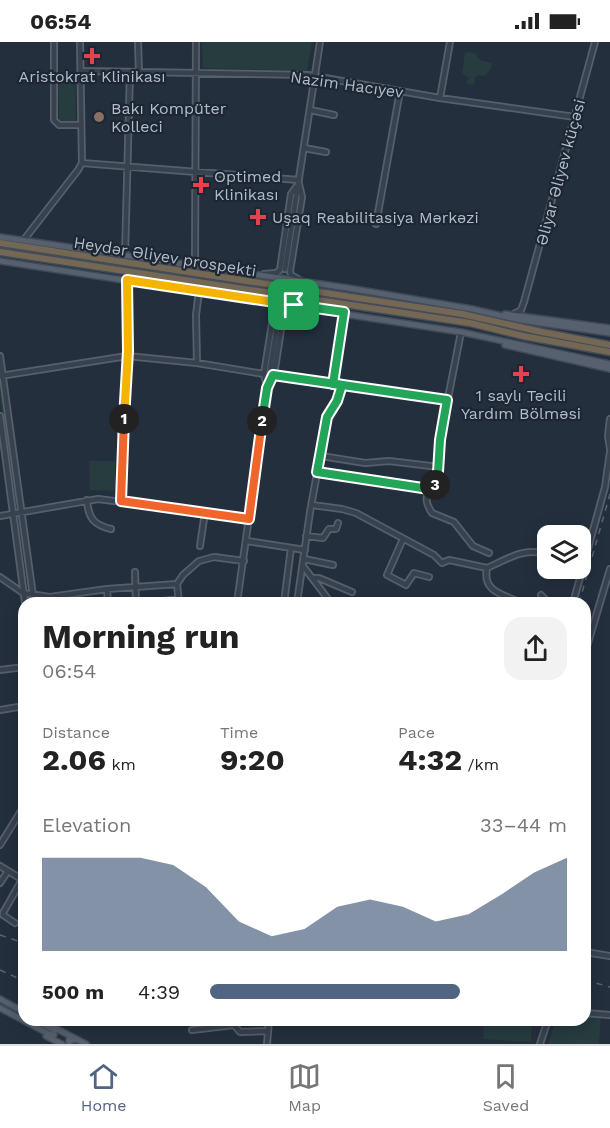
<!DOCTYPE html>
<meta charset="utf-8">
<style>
body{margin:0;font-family:"Work Sans",sans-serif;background:#f2f2f2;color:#222;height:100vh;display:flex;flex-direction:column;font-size:22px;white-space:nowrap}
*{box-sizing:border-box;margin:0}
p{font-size:20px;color:#767676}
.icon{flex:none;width:33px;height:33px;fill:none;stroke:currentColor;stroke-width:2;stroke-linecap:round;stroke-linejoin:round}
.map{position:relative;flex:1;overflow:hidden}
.sheet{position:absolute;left:18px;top:555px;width:573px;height:429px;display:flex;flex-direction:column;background:#fff;border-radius:18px;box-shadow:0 3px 15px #0003}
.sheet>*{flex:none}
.controls{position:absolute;left:537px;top:483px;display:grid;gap:12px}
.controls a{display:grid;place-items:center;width:54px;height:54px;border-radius:12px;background:#fff;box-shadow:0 3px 15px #0003;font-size:30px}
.pin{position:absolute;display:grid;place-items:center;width:51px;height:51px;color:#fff;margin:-26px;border-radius:12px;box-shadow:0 3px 9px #0006}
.km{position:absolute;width:30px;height:30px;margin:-15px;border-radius:50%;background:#222;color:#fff;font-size:16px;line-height:30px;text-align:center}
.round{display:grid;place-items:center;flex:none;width:63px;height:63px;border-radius:18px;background:#f2f2f2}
.summary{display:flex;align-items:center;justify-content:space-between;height:102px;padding:0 24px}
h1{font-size:33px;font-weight:700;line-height:45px}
.stats{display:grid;grid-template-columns:repeat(3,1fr);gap:9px;height:102px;padding:6px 24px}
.stats div{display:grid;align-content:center}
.stats b{font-size:30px;font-weight:700}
.stats small{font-size:16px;font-weight:400}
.stats p{font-size:16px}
.chart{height:168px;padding:12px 24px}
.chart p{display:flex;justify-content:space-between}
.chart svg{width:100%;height:108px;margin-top:6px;fill:#516482;opacity:.7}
ul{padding:0 24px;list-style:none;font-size:20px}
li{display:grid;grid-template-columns:96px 72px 1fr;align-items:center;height:45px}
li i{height:15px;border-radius:8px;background:#516482}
.status{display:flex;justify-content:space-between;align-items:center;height:42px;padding:0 30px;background:#fff;direction:ltr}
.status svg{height:16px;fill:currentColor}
.menu{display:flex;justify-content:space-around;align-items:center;height:84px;border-top:2px solid #e0e0e0;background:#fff;font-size:16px;color:#767676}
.menu a{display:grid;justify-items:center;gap:3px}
.menu .selected{color:#516482}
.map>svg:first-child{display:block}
</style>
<div class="status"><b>06:54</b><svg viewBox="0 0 49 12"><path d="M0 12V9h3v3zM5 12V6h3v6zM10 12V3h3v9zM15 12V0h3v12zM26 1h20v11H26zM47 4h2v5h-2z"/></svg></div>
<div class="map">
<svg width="610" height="1002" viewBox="0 0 610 1002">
<rect width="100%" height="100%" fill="#242f3e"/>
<path fill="#263c3f" d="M 202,0 L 312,0 L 307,29 L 203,26 Z
M 465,10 L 475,11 L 480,18 L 492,21 L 491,26 L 485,34 L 479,33 L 475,35 L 474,43 L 466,41 L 469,36 L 462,31 Z
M 58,33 L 75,34 L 76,80 L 59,81 Z
M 0,337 L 2,337 L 19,463 L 14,464 L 0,357 Z
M 89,419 L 115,419 L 116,446 L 112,449 L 90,448 Z
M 585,975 L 601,975 L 599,1002 L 548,1002 L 556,978 L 585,978 Z
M 484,978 L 532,978 L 531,1000 L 483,997 Z"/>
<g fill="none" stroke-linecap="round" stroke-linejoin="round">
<path stroke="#3a4453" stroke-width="4.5" stroke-dasharray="4.5 2" stroke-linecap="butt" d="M 279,270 L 285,227"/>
<defs>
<path id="minor" d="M 54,0 L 54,78 L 59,83 L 81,83
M 138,0 L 139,30
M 81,29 L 308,33 L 440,56 L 575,75
M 440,56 L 450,0
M 310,68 L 334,73
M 304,106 L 326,110
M 82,121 L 299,138
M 376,182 L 400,49
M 23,199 L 78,128 L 82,121 L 80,0
M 125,212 L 130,30
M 195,223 L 196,0
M 285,227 L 320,0
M 264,232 L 276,231 L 280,228 L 291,152 L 296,145
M 298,237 L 291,233 L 290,229 L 302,155 L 299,142
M 514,272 L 521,268 L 524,260 L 595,0
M 461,290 L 440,397 L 437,440 C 427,451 422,456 432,471 L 454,480 L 473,504 L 489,511
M 0,314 L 34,561
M 197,321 L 196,273 L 199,249
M 274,333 L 447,358
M 0,334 L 127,314 L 197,321 L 264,332
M 268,342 L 279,270
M 333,342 L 344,271
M 267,346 L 264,332 L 274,269 L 272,263 L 268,260
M 0,374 L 25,561
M 610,377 L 608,394 L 610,407
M 321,414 L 365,421 L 389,419 L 439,425
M 317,430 L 429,447
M 87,458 C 88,476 94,483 111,487
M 121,459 L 128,309 L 127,238
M 312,463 L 342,467 L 356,471 L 434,513 L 442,521 L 449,518 L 487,526 C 482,550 503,552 521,561
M 0,474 L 98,457 L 249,476
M 306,494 L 323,496 L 329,487 L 336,487 L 338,481
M 403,497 L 387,533 L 406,543 L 414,531 L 429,535
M 247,499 L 305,508
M 200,504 L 205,470
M 304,517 L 333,523
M 303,524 L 331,561
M 487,526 C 504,519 522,506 541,511 L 548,508
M 135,530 L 136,561
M 0,535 L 23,551 L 50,555 L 107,547 L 177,542
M 313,536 L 319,536 L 352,550
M 107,547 L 108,561
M 541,553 L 549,561
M 155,560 L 179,557
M 237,560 L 247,561
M 179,561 L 177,542 L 183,533 L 199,519 L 214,515 L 244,519
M 237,561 L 267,346 L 274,333 L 284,269 L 291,263
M 284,561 L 291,506
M 297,561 L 310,470 L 327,376 L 337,359 L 342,343
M 485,561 L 485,560
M 573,561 L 605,445 L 610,410
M 585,611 L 610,527
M 0,628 L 24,625
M 0,668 L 24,664
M 0,803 L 24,764
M 0,824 L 23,838
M 0,841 L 8,829
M 15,881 L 3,873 L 3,871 L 24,834
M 585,910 L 610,914
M 585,971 L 610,973
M 192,988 L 234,983 L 240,990 L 268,989
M 267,1002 L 269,978
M 540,1002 L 548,978"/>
<path id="major" d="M 0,195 L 348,246 L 472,267 L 520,278 L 610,291
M 0,219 L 461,290 L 610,322
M 505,272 L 610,286
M 505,303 L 610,327
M 0,957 L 24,970
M 0,966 L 51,993 L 54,993 L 54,988 L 36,978
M 53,985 L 86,1002
M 46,994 L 62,1002
M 69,1002 L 69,998 L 74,998"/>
<path id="highway" d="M 0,201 L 462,272 L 542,290 L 610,303
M 0,210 L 470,281 L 523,294 L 610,310"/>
</defs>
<use href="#minor" stroke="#565f6c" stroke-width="8"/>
<use href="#major" stroke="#414a57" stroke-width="8"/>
<use href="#highway" stroke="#434c59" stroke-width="9"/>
<use href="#minor" stroke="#38414e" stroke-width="4.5"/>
<use href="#major" stroke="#56606e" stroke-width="5"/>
<use href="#highway" stroke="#746855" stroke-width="6"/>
<path stroke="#5a6575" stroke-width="1.5" stroke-dasharray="6 6" stroke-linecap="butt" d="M 579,561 L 610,452
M 0,893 L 24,901
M 0,928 L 24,939
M 585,938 L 610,945"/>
</g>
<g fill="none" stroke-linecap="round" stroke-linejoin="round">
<defs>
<path id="split-1" d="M 124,377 L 128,309 L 127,238 L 294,263"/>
<path id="split-2" d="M 124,377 L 121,459 L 249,477 L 262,379"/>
<path id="split-3" d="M 262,379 L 267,346 L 273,333 L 447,358 L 440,398 L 438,430 L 435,443"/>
<path id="split-4" d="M 294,263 L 344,270 L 333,342 L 342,343 L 337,359 L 327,375 L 317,430 L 429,447 L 435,443"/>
</defs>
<use href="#split-1" stroke="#fff" stroke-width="12"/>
<use href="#split-2" stroke="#fff" stroke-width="12"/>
<use href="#split-3" stroke="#fff" stroke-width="12"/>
<use href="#split-4" stroke="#fff" stroke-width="12"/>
<use href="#split-1" stroke="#f5b400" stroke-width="8"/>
<use href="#split-2" stroke="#f0652b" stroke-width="8"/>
<use href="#split-3" stroke="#22a559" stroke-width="8"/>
<use href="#split-4" stroke="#22a559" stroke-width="8"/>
</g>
<g fill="#e0444e" stroke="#1d2633" stroke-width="2">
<path d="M89 5h6v6h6v6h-6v6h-6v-6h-6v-6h6z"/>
<path d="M198 134h6v6h6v6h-6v6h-6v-6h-6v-6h6z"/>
<path d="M255 166h6v6h6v6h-6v6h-6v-6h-6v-6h6z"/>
<path d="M518 323h6v6h6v6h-6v6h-6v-6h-6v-6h6z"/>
</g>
<circle fill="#8d6e63" stroke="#1d2633" stroke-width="2" cx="99" cy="75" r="6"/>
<g text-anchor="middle" stroke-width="4.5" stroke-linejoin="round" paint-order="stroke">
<g font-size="16" fill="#b4bcc9" stroke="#1d2633" text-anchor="start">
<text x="92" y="40" text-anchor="middle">Aristokrat Klinikası</text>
<text x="111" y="72">Bakı Kompüter<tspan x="111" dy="18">Kolleci</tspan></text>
<text x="214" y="140">Optimed<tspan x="214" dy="18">Klinikası</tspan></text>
<text x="272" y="181">Uşaq Reabilitasiya Mərkəzi</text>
<text x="521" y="359" text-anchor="middle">1 saylı Təcili<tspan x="521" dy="18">Yardım Bölməsi</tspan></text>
</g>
<g font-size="16" fill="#b4bcc9" stroke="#1d2633">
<text transform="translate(347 42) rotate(8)" y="6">Nazim Hacıyev</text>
<text transform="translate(560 130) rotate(-75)" y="6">Əliyar Əliyev küçəsi</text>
<text transform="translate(165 214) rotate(9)" y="6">Heydər Əliyev prospekti</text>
</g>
</g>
</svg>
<div class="controls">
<a><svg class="icon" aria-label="layers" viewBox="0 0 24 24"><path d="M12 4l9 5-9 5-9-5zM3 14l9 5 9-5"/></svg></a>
</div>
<div class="pin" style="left:294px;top:263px;background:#1e9e55"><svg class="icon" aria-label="arrive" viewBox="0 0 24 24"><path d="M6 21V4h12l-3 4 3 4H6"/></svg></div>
<b class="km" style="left:124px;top:377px">1</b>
<b class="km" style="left:262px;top:379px">2</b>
<b class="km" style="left:435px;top:443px">3</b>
<section class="sheet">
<div class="summary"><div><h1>Morning run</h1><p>06:54</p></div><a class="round"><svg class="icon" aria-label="share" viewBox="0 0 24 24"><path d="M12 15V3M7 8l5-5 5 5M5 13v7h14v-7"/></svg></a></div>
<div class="stats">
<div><p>Distance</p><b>2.06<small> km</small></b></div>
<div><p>Time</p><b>9:20</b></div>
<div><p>Pace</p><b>4:32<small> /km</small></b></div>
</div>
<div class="chart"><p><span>Elevation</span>33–44 m</p>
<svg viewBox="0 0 160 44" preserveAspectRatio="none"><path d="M0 44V6L10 6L20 6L30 6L40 9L50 18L60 32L70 38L80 35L90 26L100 23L110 26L120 32L130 29L140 21L150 12L160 6V44z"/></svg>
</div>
<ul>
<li><b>500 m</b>4:39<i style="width:70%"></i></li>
</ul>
</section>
</div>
<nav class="menu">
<a class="selected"><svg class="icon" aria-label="home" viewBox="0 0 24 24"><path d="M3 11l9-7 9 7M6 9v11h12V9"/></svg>Home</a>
<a><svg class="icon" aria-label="map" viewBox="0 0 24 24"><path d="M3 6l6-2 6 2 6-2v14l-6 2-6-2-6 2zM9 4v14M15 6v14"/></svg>Map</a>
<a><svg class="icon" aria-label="saved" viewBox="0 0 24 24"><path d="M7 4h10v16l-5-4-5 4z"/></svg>Saved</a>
</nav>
